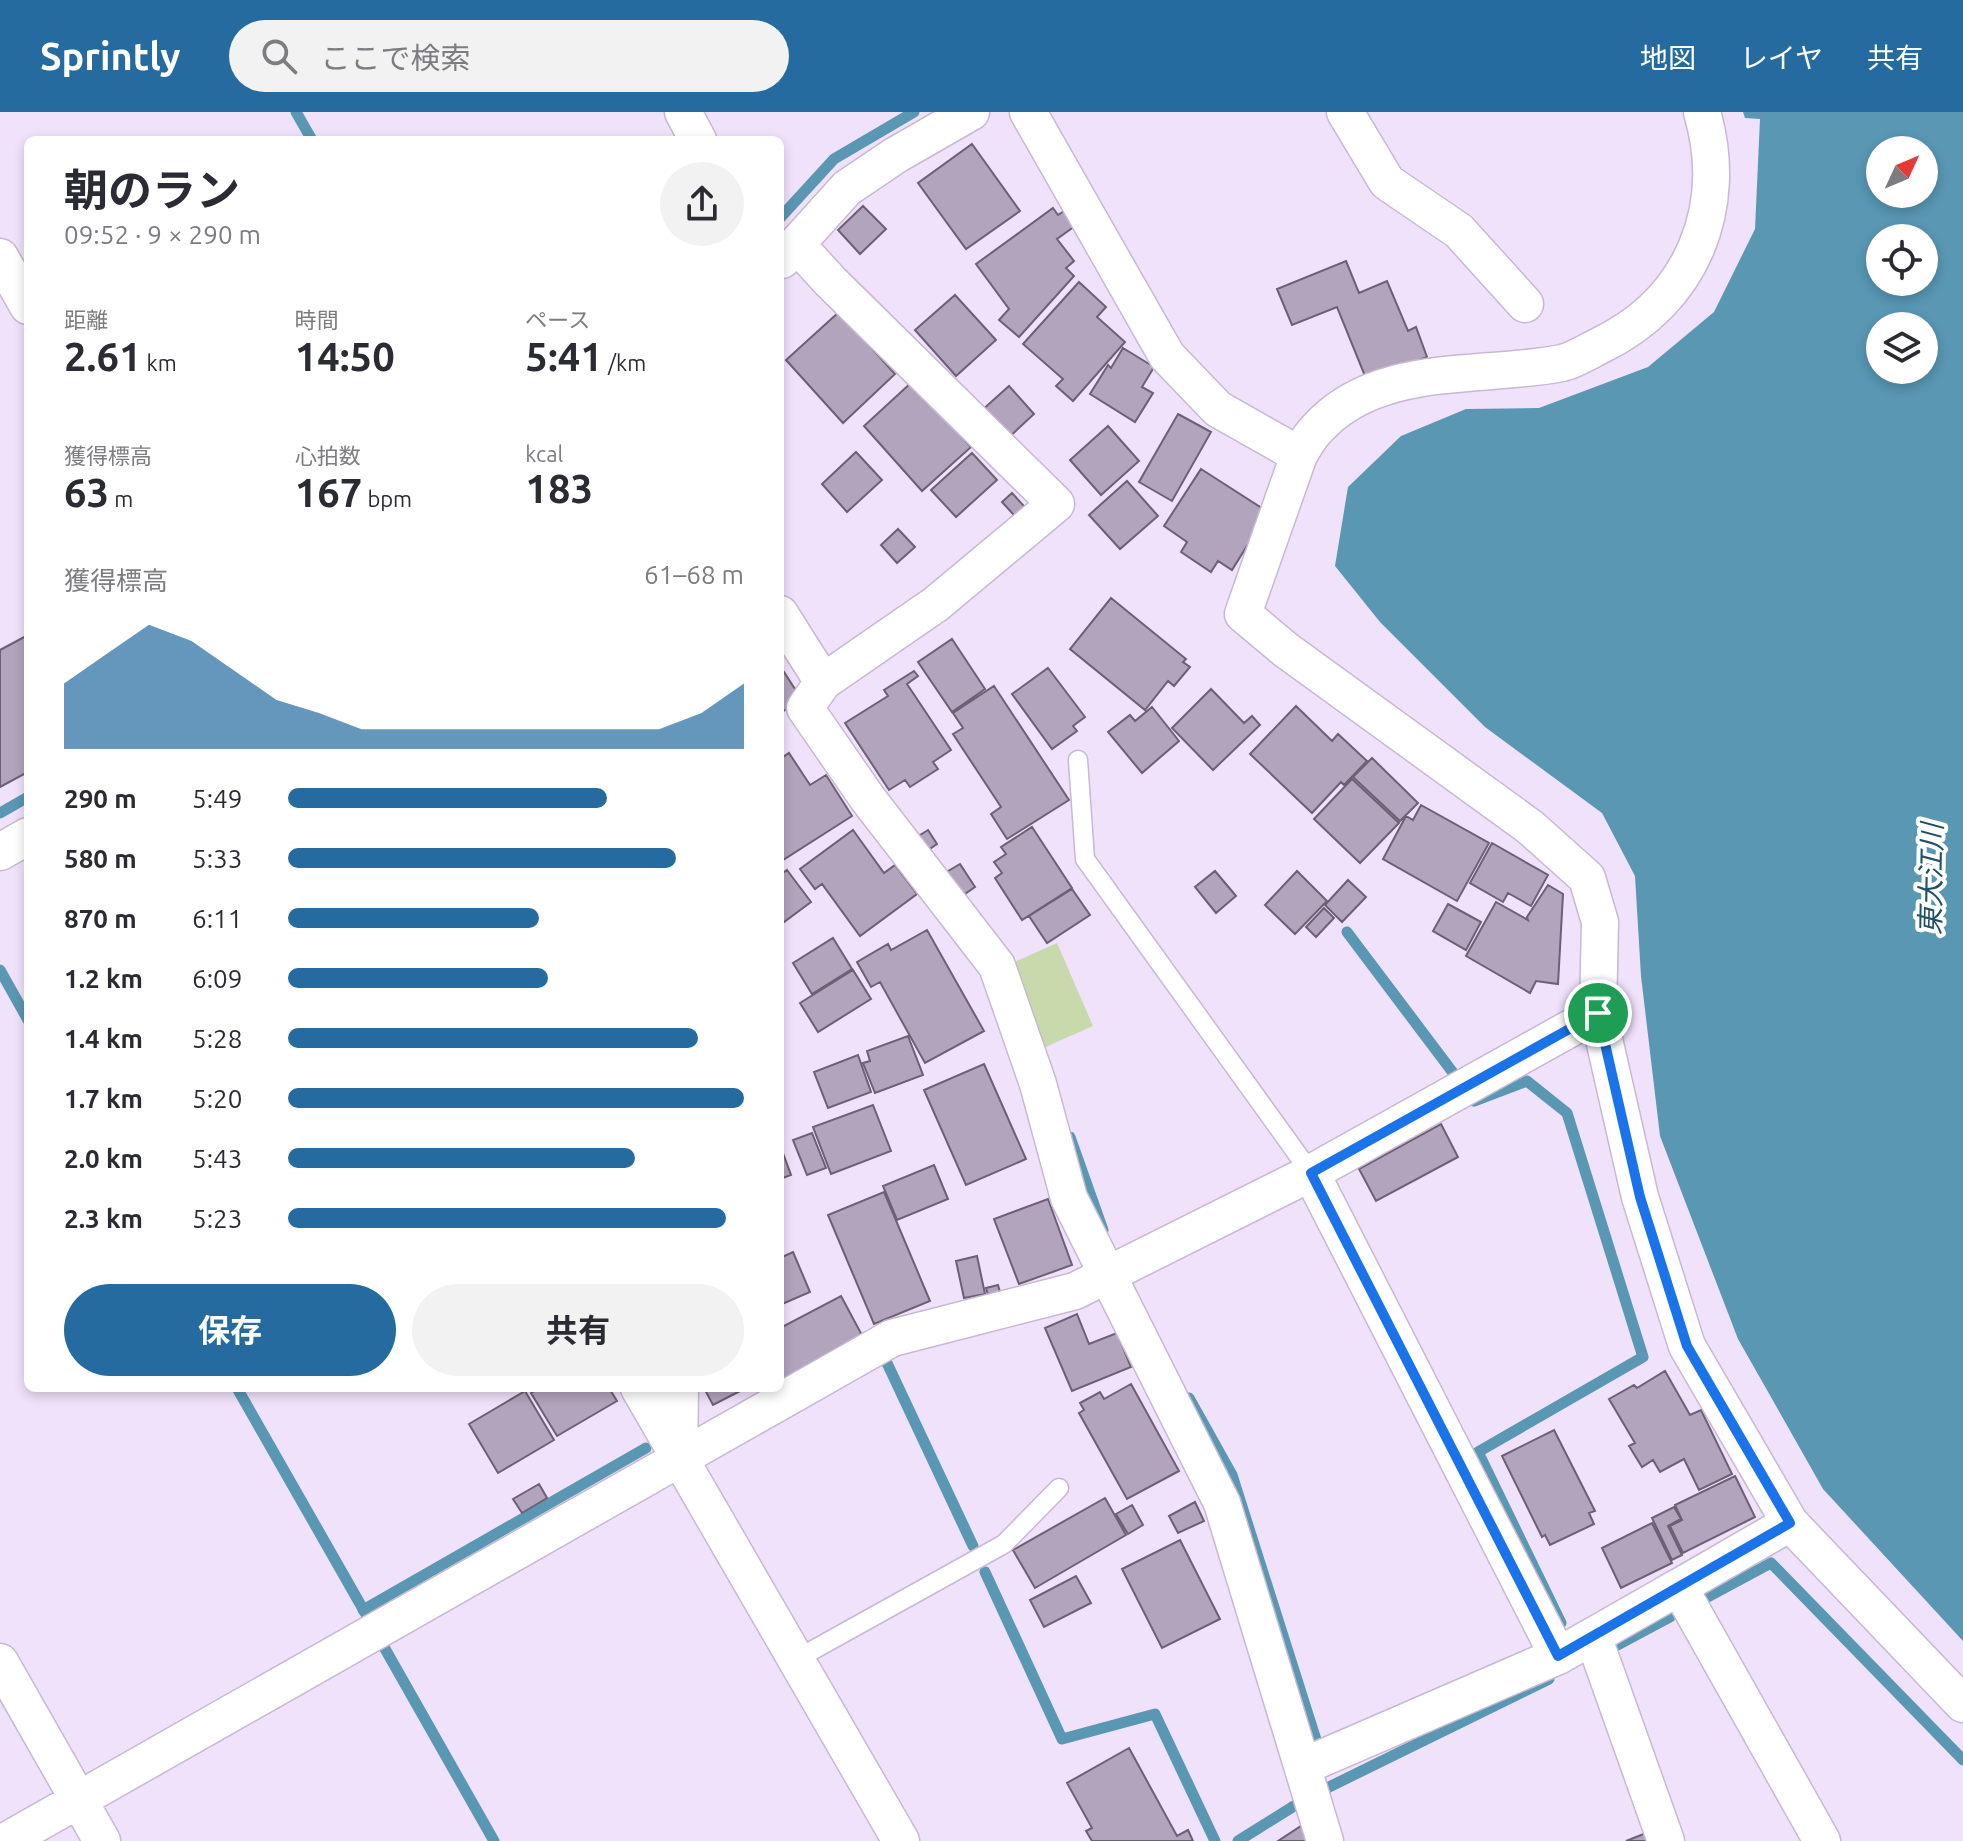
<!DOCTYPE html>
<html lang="ja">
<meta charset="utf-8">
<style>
body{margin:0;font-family:Ubuntu,"Noto Sans JP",sans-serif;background:#f2f2f3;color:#2b2b33;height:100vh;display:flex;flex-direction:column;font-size:30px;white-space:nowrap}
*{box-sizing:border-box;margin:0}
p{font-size:26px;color:#7c7c81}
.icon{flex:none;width:44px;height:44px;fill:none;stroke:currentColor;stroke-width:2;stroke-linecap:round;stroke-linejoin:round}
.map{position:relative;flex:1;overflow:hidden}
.details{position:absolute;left:24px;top:24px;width:760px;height:1256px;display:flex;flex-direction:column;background:#fff;border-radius:12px;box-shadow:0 4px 12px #0003}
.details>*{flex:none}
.needle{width:52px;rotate:46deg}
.fabs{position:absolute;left:1866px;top:24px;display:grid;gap:16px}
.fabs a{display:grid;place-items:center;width:72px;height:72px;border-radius:50%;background:#fff;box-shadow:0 4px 12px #0003;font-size:40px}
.pin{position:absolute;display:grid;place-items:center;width:68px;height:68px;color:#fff;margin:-34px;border:4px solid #fff;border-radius:50%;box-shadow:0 2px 8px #0007}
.round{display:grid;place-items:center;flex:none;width:84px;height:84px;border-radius:42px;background:#f2f2f3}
.summary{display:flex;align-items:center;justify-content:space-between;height:136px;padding:0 40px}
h1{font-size:44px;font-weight:700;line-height:60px}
.metrics{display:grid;grid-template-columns:repeat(3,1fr);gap:12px;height:136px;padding:8px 40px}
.metrics div{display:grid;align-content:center}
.metrics b{font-size:40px;font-weight:700}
.metrics small{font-size:22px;font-weight:400}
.metrics p{font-size:22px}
.chart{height:224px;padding:16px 40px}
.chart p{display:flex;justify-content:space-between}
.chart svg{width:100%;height:144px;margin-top:8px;fill:#256b9f;opacity:.7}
.button{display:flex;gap:16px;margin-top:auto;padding:16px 40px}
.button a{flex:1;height:92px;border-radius:48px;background:#256b9f;color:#fff;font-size:32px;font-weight:700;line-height:92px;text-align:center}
.button a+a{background:#f2f2f3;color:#2b2b33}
ul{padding:0 40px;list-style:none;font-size:26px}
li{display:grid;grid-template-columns:128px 96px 1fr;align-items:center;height:60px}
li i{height:20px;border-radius:10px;background:#256b9f}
header{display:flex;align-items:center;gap:48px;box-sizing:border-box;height:112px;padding:0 40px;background:#256b9f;color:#fff}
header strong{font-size:38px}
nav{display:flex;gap:44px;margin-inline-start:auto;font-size:28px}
.search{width:560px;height:72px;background:#f2f2f3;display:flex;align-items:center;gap:20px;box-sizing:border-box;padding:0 28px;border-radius:44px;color:#7c7c81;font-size:30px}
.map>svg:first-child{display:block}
</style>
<header>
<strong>Sprintly</strong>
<div class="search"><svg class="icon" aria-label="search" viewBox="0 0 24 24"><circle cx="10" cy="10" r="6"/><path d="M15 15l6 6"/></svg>ここで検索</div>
<nav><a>地図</a><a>レイヤ</a><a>共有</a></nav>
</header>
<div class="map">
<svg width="1963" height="1729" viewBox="0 0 1963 1729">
<rect width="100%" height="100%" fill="#f0e2fb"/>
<path fill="#c8daac" d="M 1057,831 L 1093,914 L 1041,937 L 1010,852 Z"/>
<path fill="#5997b3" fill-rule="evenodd" d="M 1743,0 L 1963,0 L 1963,1529 L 1823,1377 L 1738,1227 L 1660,1024 L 1641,864 L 1635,764 L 1602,701 L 1485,615 L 1380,510 L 1335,454 L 1348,375 L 1401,324 L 1466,297 L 1539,296 L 1648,255 L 1714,200 L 1755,117 L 1760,7 L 1745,6 ZM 1880,38 L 1924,38 L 1924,82 L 1880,82 ZM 1880,126 L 1924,126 L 1924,170 L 1880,170 ZM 1880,214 L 1924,214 L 1924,258 L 1880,258 Z"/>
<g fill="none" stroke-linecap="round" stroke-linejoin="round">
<path stroke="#5997b3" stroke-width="11" d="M 296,0 L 312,28
M 780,106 L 834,47 L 914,0
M 0,701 L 28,685
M 1347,820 L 1454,962
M 0,858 L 28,908
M 1474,989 L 1527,969 L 1567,1001 L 1643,1245 L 1478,1340 L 1561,1511
M 1070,1025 L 1103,1118
M 887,1251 L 973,1434
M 237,1276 L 367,1504
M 1189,1286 L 1232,1363 L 1317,1631
M 985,1460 L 1062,1627 L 1155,1602 L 1215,1729
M 1704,1487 L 1771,1451 L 1963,1648
M 363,1498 L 646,1336
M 384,1535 L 494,1729
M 1612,1536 L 1670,1505
M 1327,1676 L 1549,1567
M 1238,1729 L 1294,1694"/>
</g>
<path fill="#b1a4bc" stroke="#6c6075" stroke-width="2" d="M 972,32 L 1020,99 L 966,137 L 918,71 Z
M 863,94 L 886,117 L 860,142 L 838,118 Z
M 1053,96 L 1058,103 L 1064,99 L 1075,114 L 1057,127 L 1074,149 L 1066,156 L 1074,164 L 1019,225 L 999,208 L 1009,197 L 976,152 Z
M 1346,149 L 1359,181 L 1387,169 L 1408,219 L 1416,215 L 1427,245 L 1367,269 L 1337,195 L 1292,213 L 1277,177 Z
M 1079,170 L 1106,195 L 1097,205 L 1125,230 L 1073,289 L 1056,274 L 1063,267 L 1023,232 Z
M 955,183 L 996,228 L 956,264 L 915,218 Z
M 839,200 L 895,262 L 843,311 L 786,248 Z
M 1123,236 L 1154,255 L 1142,275 L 1153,281 L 1135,310 L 1090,282 L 1108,253 L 1111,256 Z
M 912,270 L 971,335 L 922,379 L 864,314 Z
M 1009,274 L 1034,302 L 1006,328 L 980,300 Z
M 1178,302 L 1211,320 L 1172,389 L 1139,370 Z
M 1108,314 L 1139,349 L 1101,383 L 1070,348 Z
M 856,340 L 882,368 L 847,400 L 822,372 Z
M 972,341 L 997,368 L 956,405 L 931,378 Z
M 1201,357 L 1268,400 L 1232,458 L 1218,449 L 1211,460 L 1181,440 L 1187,430 L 1164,414 Z
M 1127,369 L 1158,404 L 1120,437 L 1089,403 Z
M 1012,381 L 1033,404 L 1023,413 L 1002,390 Z
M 898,417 L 915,435 L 897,451 L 881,433 Z
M 1111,486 L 1186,547 L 1183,550 L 1190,555 L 1174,574 L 1168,569 L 1145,598 L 1070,537 Z
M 28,523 L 28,660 L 0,675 L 0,538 Z
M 952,527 L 985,577 L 952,600 L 918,550 Z
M 1048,556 L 1085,605 L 1073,614 L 1077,619 L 1052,637 L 1012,582 Z
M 914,559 L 918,564 L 907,572 L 951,638 L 933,650 L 938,657 L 910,675 L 905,668 L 889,678 L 845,611 L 888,584 L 884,578 Z
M 784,560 L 802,588 L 780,601 L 780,563 Z
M 994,574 L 1069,688 L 1007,727 L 991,702 L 1001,695 L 953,622 L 963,616 L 953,601 Z
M 1211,577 L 1244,611 L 1252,604 L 1260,613 L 1213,658 L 1172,616 Z
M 1296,594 L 1332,629 L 1338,622 L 1367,649 L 1344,673 L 1341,670 L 1312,701 L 1250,642 Z
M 1152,595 L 1179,629 L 1142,661 L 1108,620 L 1130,603 L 1135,609 Z
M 789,641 L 810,673 L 826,663 L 852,704 L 783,748 L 780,742 L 780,647 Z
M 1372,646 L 1418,691 L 1400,709 L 1353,665 Z
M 1352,667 L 1399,711 L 1360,751 L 1314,707 Z
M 1421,693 L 1489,731 L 1457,789 L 1383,747 L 1406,704 L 1413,708 Z
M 1032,715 L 1072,776 L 1022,808 L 995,766 L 1002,761 L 994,750 L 1006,742 L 1001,735 Z
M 853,718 L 884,761 L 895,753 L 917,782 L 860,824 L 822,772 L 815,777 L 800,757 Z
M 928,718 L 937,732 L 921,743 L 912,728 Z
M 1492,731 L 1548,763 L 1531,794 L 1508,781 L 1503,790 L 1470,771 Z
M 960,752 L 975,775 L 959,786 L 943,762 Z
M 787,758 L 811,790 L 780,813 L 780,763 Z
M 1215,759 L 1236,784 L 1216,801 L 1195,775 Z
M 1297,759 L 1327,789 L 1295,822 L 1265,793 Z
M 1348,768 L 1366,785 L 1342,810 L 1325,793 Z
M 1548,773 L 1563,782 L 1558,872 L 1536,869 L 1530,881 L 1466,844 L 1496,790 L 1528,808 L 1527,805 Z
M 1072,777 L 1090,803 L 1047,831 L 1029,804 Z
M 1448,792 L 1481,810 L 1466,838 L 1433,819 Z
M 1324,796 L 1334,806 L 1316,825 L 1306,815 Z
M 927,818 L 984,919 L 925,951 L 880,870 L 871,875 L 857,850 L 888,832 L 891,838 Z
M 833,826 L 852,857 L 812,882 L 793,851 Z
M 853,858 L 871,887 L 818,920 L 800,891 Z
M 908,924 L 923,963 L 875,981 L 863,951 L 870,949 L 867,939 Z
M 858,943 L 871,980 L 828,996 L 814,960 Z
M 984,952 L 1026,1047 L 966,1073 L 924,978 Z
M 873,993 L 891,1039 L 831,1062 L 813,1015 Z
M 1441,1012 L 1458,1045 L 1376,1089 L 1359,1057 Z
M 812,1021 L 826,1056 L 807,1063 L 793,1028 Z
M 780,1033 L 791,1063 L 780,1067 Z
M 934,1053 L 948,1087 L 897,1108 L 883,1074 Z
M 884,1080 L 930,1189 L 874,1212 L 828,1103 Z
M 1048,1087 L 1072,1153 L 1019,1172 L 994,1107 Z
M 793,1140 L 810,1180 L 780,1193 L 780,1146 Z
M 977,1144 L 985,1182 L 964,1186 L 956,1149 Z
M 998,1173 L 1000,1180 L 988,1183 L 986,1176 Z
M 841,1184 L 863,1225 L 783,1268 L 780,1264 L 780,1216 Z
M 1077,1202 L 1089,1232 L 1117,1221 L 1131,1255 L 1072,1279 L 1045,1216 Z
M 1665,1259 L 1690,1303 L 1701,1298 L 1732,1362 L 1699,1378 L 1684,1347 L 1660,1360 L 1653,1348 L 1642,1355 L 1629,1334 L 1635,1331 L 1609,1287 L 1634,1273 L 1637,1276 Z
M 1131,1272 L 1179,1359 L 1127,1387 L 1079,1301 L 1084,1298 L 1080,1291 L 1100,1280 L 1104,1287 Z
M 540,1276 L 609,1276 L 617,1289 L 557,1324 L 531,1281 Z
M 704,1276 L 746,1276 L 713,1293 Z
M 525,1279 L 554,1328 L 498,1361 L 469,1312 Z
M 1554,1318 L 1595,1399 L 1589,1401 L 1594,1412 L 1550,1433 L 1545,1423 L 1542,1425 L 1502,1344 Z
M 1735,1364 L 1755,1405 L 1683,1441 L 1670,1414 L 1682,1408 L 1675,1393 Z
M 539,1372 L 547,1386 L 522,1401 L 513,1387 Z
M 1105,1386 L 1126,1423 L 1035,1476 L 1013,1438 Z
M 1195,1390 L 1204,1409 L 1178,1421 L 1169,1404 Z
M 1132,1393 L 1143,1413 L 1128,1422 L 1116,1402 Z
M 1674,1395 L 1681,1407 L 1668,1414 L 1682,1443 L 1672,1448 L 1652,1406 Z
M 1652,1411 L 1672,1451 L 1621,1476 L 1602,1436 Z
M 1180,1428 L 1220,1507 L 1162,1536 L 1122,1457 Z
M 1076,1464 L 1091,1491 L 1044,1515 L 1030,1488 Z
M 1129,1636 L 1177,1724 L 1188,1718 L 1193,1729 L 1092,1729 L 1086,1719 L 1092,1716 L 1067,1671 Z
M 1301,1714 L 1310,1729 L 1278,1729 Z
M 1646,1721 L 1649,1729 L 1626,1729 Z"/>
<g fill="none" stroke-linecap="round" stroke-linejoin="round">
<defs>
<path id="service" d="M 1078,648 L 1085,747 L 1311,1061
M 795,1548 L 1004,1432 L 1059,1376"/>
<path id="minor" d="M 683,0 L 698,28
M 1028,0 L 1167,244 L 1218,297 L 1299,343 L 1243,502 L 1286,538 L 1530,715 L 1587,766 L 1600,810 L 1598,901 L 1311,1061
M 1345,0 L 1387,70 L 1459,119 L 1525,192
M 798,134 L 830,169 L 1056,392 L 936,492 L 823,570
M 0,145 L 28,194
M 782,148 L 847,76 L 896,43 L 971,0
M 1299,343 C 1304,335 1309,325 1316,318 C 1376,249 1482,267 1562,251 C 1575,248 1589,239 1601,233 C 1692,189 1730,96 1702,0
M 780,502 L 823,570 L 805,596 L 868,687 L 997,854 L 1038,972 L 1069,1086 L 1222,1391 L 1325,1729
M 0,740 L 28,724
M 1598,901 L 1640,1085 L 1687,1234 L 1790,1411 L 1679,1475
M 639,1276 L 901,1729
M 679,1346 L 680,1276
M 1790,1411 L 1963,1592
M 1593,1524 L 1666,1729
M 0,1550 L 102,1729
M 1304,1654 L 1558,1544 L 1679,1475 L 1822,1729
M 6,1729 L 892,1226 L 1075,1179 L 1311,1061 L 1558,1544"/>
</defs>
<use href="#service" stroke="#c7b9d1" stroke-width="21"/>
<use href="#minor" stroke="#c7b9d1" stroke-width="39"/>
<use href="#service" stroke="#fff" stroke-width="18"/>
<use href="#minor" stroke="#fff" stroke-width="36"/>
</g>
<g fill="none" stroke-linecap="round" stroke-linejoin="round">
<defs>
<path id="route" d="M 1598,901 L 1640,1085 L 1687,1234 L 1790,1411 L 1558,1544 L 1311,1061 Z"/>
</defs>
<use href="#route" stroke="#fff" stroke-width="16"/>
<use href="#route" stroke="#1a73e8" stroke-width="10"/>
</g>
<g text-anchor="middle" stroke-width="8" stroke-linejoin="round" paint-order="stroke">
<g font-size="28" font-style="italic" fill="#1e5165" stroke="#fff">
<text transform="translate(1931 767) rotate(-89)" y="10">東大江川</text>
</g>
</g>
</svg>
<div class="fabs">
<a><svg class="needle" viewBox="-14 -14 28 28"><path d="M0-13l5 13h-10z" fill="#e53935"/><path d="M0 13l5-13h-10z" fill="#7c7c81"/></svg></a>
<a><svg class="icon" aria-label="locate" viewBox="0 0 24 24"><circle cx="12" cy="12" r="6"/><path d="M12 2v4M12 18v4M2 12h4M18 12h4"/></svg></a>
<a><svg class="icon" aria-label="layers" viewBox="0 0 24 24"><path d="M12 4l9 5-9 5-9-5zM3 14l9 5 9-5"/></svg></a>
</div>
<div class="pin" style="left:1598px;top:901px;background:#1e9e55"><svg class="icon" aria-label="arrive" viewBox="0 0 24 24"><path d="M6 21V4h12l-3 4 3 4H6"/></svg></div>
<section class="details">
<div class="summary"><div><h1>朝のラン</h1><p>09:52 · 9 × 290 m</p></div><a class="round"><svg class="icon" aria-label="share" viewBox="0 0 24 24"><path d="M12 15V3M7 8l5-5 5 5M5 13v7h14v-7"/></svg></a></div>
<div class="metrics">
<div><p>距離</p><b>2.61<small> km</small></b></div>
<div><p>時間</p><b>14:50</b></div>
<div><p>ペース</p><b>5:41<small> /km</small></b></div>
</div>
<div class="metrics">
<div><p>獲得標高</p><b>63<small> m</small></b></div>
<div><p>心拍数</p><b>167<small> bpm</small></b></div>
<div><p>kcal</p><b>183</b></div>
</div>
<div class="chart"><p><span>獲得標高</span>61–68 m</p>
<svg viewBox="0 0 160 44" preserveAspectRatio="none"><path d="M0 44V24L10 15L20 6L30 11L40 20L50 29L60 33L70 38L80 38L90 38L100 38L110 38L120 38L130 38L140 38L150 33L160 24V44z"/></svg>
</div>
<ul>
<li><b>290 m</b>5:49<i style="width:70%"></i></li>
<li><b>580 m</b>5:33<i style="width:85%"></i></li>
<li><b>870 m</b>6:11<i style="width:55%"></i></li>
<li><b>1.2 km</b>6:09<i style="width:57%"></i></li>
<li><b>1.4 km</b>5:28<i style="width:90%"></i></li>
<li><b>1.7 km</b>5:20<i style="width:100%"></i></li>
<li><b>2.0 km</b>5:43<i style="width:76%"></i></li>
<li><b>2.3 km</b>5:23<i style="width:96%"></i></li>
</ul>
<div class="button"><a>保存</a><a>共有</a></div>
</section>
</div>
